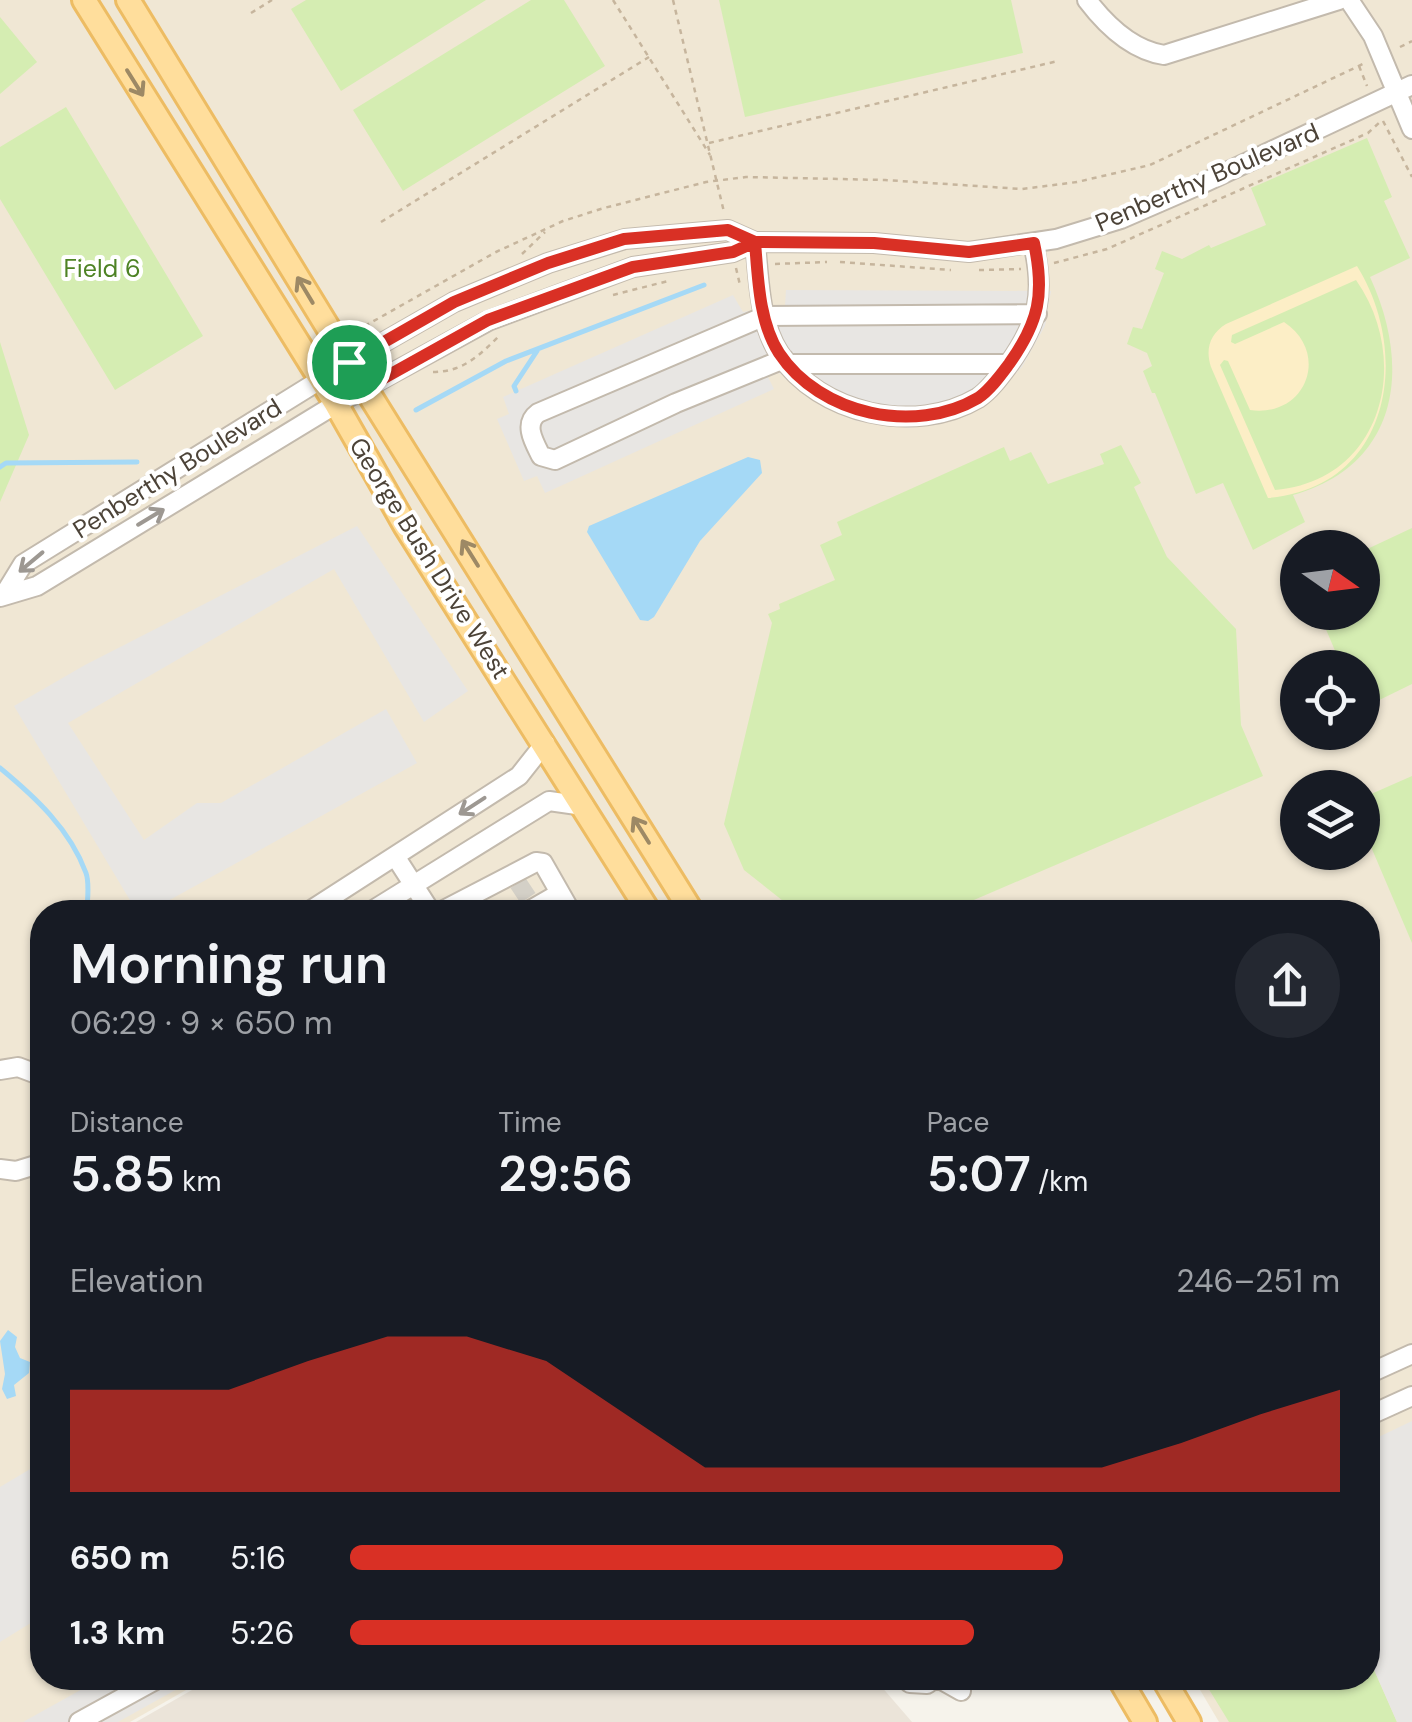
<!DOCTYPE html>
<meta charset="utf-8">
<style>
body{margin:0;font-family:"DM Sans",sans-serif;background:#242831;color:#f1f3f6;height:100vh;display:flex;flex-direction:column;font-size:38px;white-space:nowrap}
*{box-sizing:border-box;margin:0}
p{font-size:32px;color:#9ea1a6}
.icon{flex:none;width:55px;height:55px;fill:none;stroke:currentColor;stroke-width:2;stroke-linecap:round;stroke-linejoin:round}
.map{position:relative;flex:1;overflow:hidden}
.drawer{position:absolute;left:30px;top:900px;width:1350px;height:790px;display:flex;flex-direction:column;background:#171b24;border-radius:40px;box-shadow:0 2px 8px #0004}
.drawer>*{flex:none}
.needle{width:65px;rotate:104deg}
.buttons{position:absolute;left:1280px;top:530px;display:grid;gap:20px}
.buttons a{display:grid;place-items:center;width:100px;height:100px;border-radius:50%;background:#171b24;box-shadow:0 2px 8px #0004;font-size:50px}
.pin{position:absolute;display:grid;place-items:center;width:85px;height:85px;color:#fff;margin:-42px;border:5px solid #fff;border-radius:50%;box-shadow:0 2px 10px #0007}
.round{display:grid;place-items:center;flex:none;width:105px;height:105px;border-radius:52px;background:#242831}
.head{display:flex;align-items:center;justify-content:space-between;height:170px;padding:0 40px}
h1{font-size:55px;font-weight:600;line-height:75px}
.metrics{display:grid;grid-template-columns:repeat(3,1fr);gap:15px;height:170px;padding:10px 40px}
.metrics div{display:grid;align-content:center}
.metrics b{font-size:50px;font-weight:600}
.metrics small{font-size:28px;font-weight:400}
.metrics p{font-size:28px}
.chart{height:280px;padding:20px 40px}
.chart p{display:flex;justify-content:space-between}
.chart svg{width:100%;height:180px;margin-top:10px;fill:#d93025;opacity:.7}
ul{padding:0 40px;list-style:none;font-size:32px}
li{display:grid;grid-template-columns:160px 120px 1fr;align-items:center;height:75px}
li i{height:25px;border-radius:12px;background:#d93025}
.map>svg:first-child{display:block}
</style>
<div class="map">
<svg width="1412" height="1722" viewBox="0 0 1412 1722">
<rect width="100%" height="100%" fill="#f6f3eb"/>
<path fill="#ebe4d9" d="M 213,1678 L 874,1678 L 912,1722 L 136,1722 Z"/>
<path fill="#f0e7d4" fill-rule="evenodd" d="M 0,0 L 1412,0 L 1412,1722 L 1219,1722 L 1193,1678 L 1368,1678 L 1368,912 L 42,912 L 42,1678 L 207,1678 L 130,1722 L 0,1722 ZM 1298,548 L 1362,548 L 1362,612 L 1298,612 ZM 1298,668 L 1362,668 L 1362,732 L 1298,732 ZM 1298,788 L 1362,788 L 1362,852 L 1298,852 Z"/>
<path fill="#d5edb2" d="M 306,0 L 486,0 L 341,91 L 291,9 Z
M 531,0 L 564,0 L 605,66 L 403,191 L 353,110 Z
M 719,0 L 1011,0 L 1023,53 L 745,117 Z
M 0,17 L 37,62 L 0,94 Z
M 66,107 L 203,336 L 115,390 L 0,199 L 0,147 Z
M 1367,138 L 1392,197 L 1384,201 L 1410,258 L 1370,277 C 1412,368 1399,465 1293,495 L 1305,522 L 1253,550 L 1223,483 L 1196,494 L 1155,393 L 1152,393 L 1143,371 L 1152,366 L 1147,353 L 1127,344 L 1133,327 L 1142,329 L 1164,273 L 1155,269 L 1162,251 L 1182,259 L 1209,245 L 1211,248 L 1266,225 L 1251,188 Z
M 0,342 L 29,435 L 0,502 Z
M 1121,445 L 1141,483 L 1134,487 L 1167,557 L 1236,629 L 1241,725 L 1263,776 L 946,912 L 797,912 L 744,870 L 724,824 L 772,623 L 768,614 L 780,609 L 779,604 L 835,580 L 820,545 L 842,535 L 837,522 L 1004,447 L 1010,461 L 1031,452 L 1048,484 L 1104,464 L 1100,454 Z
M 1412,528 L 1412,684 L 1363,708 L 1362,668 L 1342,667 L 1319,613 L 1362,612 L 1363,551 Z
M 1412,776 L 1412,943 L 1363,828 L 1362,798 Z
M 1368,1656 L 1397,1722 L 1229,1722 L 1202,1678 L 1368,1678 Z"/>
<path fill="#fceec6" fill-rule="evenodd" d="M 1357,266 C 1412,354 1391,488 1268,498 L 1211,367 C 1205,349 1210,334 1226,324 ZM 1356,280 C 1412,359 1384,481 1275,490 L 1220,365 L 1224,360 L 1228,361 L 1250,410 C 1306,418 1331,353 1284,322 L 1235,344 L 1231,342 L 1232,335 Z"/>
<path fill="#e8e6e3" d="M 786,290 L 1051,291 L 1045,326 L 1022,367 L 989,400 L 937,424 L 909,428 L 857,421 L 819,404 L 786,376 L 778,373 L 768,377 L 774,389 L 545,493 L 537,476 L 524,481 L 497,419 L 509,414 L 503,397 L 733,295 L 743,312 L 785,305 Z
M 357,526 L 468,691 L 424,722 L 334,569 L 68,723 L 144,840 L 197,803 L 221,803 L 386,709 L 417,763 L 148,912 L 137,912 L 14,706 L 85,665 Z
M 1412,1421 L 1412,1722 L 1397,1722 L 1368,1656 L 1368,1442 Z
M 42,1462 L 42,1616 L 0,1642 L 0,1487 Z
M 102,1678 L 197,1678 L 118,1722 L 23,1722 Z"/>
<path fill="#a5d9f6" d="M 748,457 L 760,460 L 762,473 L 700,541 L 654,617 L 648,621 L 640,620 L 587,532 L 589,526 Z
M 8,1330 L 17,1337 L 15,1347 L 20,1358 L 30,1362 L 29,1373 L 14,1385 L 16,1396 L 7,1399 L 2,1389 L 5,1374 L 0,1341 Z"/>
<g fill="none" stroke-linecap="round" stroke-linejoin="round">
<path stroke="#a5d9f6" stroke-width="5" d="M 516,391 L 514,386 L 537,351
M 416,410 L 506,361 L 704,285
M 0,467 L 6,463 L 137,462
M 0,768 C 35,797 70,829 86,873 C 90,884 87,900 87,912"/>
<path stroke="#d4d0c7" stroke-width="18" stroke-dasharray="18 9" stroke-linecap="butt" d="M 518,883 L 528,898
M 473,912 L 474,912"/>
<defs>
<path id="minor" d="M 1087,0 C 1106,25 1132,50 1164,55 L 1339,0
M 1349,0 L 1373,36 L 1412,129
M 755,242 C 759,278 759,322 779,353 C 819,415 916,435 978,398 C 990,390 1000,376 1009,364 C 1039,322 1045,293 1033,243
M 784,359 L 676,403 L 555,460 L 541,456 C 534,442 523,424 538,413 L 765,316 L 1037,314
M 789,364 L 1009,364
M 4,595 L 23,564 L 349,362 L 454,302 L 548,263 L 625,239 L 728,230 L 755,242 L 874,243 L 969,252 L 1056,239 L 1121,219 L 1197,186 L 1412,85
M 0,597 L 37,586 L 336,404 L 488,321 L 633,267 L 733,252 L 755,242
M 395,856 L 431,912
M 308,912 L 519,776 L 545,743
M 370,912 L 549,801 L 584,806
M 440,912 L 536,862 L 543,863 L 571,912
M 506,912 L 507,912
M 527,912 L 560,893
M 0,1070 L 18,1067 L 42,1076
M 0,1169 L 16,1171 L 42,1163
M 1368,1374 L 1412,1354
M 1368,1416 L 1412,1396
M 904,1678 L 910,1683 L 927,1684 L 935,1678
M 938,1678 L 961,1691
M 79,1722 L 159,1678"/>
<path id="major" d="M 84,0 L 336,404 L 406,527 L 649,912
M 128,0 L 349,362 L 692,912
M 1119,1678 L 1145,1722
M 1163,1678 L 1189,1722"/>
</defs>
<use href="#minor" stroke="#c3baad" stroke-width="22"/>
<use href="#major" stroke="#edbc63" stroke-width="28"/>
<path stroke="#c6b59d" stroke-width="2.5" stroke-dasharray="5 5" stroke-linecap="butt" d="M 613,0 L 710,155
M 673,0 L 724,212
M 251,13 L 272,0
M 1400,47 L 1412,41
M 1359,66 L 1367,86
M 1383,121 L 1412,177
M 709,143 L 1058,61
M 381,222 L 649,57
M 522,254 L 545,232
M 840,262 L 951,270
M 1054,263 L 1107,249 L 1368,133 L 1380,122
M 775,264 L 827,262
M 736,268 L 740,285
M 979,270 L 1021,269
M 613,295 L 668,281
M 356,331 L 496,252 L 563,221 L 604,208 L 706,182 L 746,177 L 885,180 L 1022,189 L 1077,182 L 1150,165 L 1365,63
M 433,372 C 462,372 479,356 498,337"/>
<use href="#minor" stroke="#fff" stroke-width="18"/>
<use href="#major" stroke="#ffde9c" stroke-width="22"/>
</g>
<defs><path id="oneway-shaft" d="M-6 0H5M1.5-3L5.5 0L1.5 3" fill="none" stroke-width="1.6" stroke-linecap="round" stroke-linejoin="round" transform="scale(2.5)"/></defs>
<g stroke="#9d8965">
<use href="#oneway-shaft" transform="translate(135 83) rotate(58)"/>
<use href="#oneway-shaft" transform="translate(305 290) rotate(-121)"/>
<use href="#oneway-shaft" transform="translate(470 553) rotate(-122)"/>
<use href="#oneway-shaft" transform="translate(641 830) rotate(-122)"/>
</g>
<g stroke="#9d9892">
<use href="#oneway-shaft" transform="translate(151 517) rotate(-31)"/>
<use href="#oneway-shaft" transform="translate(31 562) rotate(140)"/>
<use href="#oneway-shaft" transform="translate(472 806) rotate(147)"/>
</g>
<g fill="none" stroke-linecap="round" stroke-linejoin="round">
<defs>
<path id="route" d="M 349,362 L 366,388 L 488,320 L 633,267 L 733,252 L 755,242 C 758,278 759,322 779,353 C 820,415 915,435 978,398 C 990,390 1000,376 1009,364 C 1039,322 1045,294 1034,243 L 969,252 L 874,243 L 755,242 L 728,230 L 624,239 L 548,263 L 454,302 L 349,362"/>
</defs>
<use href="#route" stroke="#fff" stroke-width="20"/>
<use href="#route" stroke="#d93025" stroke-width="12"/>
</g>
<g text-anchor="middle" stroke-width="8" stroke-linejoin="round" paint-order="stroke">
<g font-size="25" fill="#4c4338" stroke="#fff">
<text transform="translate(1207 177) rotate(-23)" y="9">Penberthy Boulevard</text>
<text transform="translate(177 468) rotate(-32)" y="9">Penberthy Boulevard</text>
<text transform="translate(430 558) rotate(58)" y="9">George Bush Drive West</text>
</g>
<g font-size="25" fill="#4e8325" stroke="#fff">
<text x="102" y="277">Field 6</text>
</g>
</g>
</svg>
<div class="buttons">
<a><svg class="needle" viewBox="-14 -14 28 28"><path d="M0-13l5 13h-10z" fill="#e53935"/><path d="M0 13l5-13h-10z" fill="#9ea1a6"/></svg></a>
<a><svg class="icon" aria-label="locate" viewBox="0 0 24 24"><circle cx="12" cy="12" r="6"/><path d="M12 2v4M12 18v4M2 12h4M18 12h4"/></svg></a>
<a><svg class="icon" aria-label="layers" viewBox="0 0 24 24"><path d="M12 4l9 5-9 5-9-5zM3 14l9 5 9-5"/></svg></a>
</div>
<div class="pin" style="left:349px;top:362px;background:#1e9e55"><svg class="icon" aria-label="arrive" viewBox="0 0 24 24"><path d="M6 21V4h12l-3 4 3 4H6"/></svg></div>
<section class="drawer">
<div class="head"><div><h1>Morning run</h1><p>06:29 · 9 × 650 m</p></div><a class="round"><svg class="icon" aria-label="share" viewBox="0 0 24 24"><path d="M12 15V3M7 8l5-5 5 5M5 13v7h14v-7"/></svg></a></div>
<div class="metrics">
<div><p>Distance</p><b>5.85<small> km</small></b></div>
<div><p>Time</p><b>29:56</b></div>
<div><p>Pace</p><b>5:07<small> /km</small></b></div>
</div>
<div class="chart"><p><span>Elevation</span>246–251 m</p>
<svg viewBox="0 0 160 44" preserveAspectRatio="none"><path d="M0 44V19L10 19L20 19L30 12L40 6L50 6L60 12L70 25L80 38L90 38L100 38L110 38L120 38L130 38L140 32L150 25L160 19V44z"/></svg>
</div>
<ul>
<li><b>650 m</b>5:16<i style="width:72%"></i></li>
<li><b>1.3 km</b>5:26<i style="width:63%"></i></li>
</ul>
</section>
</div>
